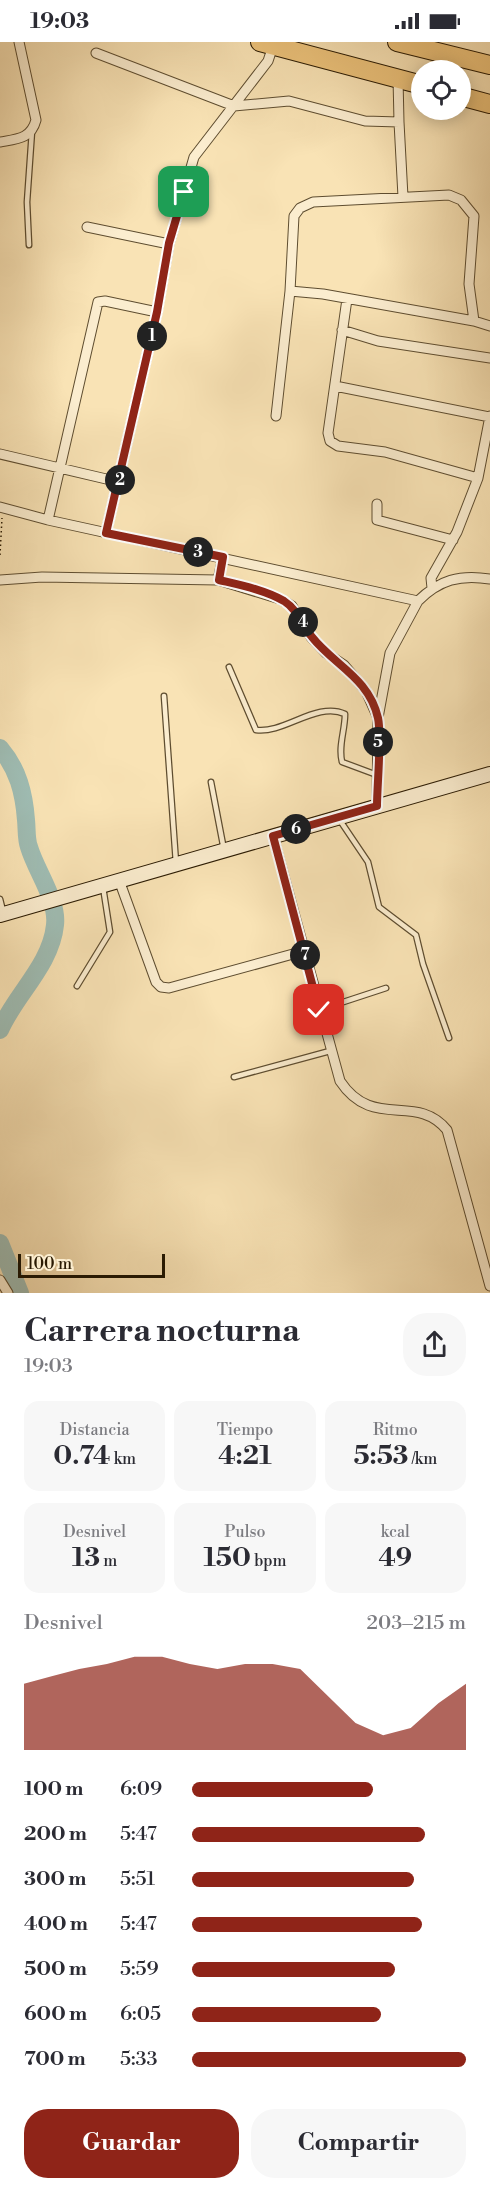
<!DOCTYPE html>
<html lang="es">
<meta charset="utf-8">
<style>
body{margin:0;font-family:"Libre Bodoni",serif;background:#f7f7f7;color:#2b2b33;height:100vh;display:flex;flex-direction:column;font-size:22px;white-space:nowrap}
*{box-sizing:border-box;margin:0}
p{font-size:20px;color:#7c7c81}
.icon{flex:none;width:33px;height:33px;fill:none;stroke:currentColor;stroke-width:2;stroke-linecap:round;stroke-linejoin:round}
.map{position:relative;height:1251px;overflow:hidden}
.details{display:flex;flex-direction:column;background:#fff;flex:1}
.details>*{flex:none}
.fabs{position:absolute;left:411px;top:18px;display:grid;gap:12px}
.fabs a{display:grid;place-items:center;width:60px;height:60px;border-radius:50%;background:#fff;box-shadow:0 3px 15px #0003;font-size:30px}
.scale{position:absolute;left:18px;bottom:15px;width:147px;box-sizing:border-box;padding-left:6px;border:3px solid #2b1b03;border-top:0;font-size:16px;line-height:21px;white-space:nowrap;color:#2b1b03;-webkit-text-stroke:4px #fbedcf;paint-order:stroke}
.pin{position:absolute;display:grid;place-items:center;width:51px;height:51px;color:#fff;margin:-26px;border-radius:12px;box-shadow:0 3px 9px #0006}
.km{position:absolute;width:30px;height:30px;margin:-15px;border-radius:50%;background:#222;color:#fff;font-size:16px;line-height:30px;text-align:center}
.round{display:grid;place-items:center;flex:none;width:63px;height:63px;border-radius:24px;background:#f7f7f7}
.head{display:flex;align-items:center;justify-content:space-between;height:102px;padding:0 24px}
h1{font-size:33px;font-weight:700;line-height:45px}
.metrics{display:grid;grid-template-columns:repeat(3,1fr);gap:9px;height:102px;padding:6px 24px}
.metrics div{display:grid;align-content:center;border-radius:15px;background:#f7f7f7;text-align:center}
.metrics b{font-size:26px;font-weight:700}
.metrics small{font-size:16px;font-weight:400}
.metrics p{font-size:16px}
.chart{height:168px;padding:12px 24px}
.chart p{display:flex;justify-content:space-between}
.chart svg{width:100%;height:108px;margin-top:6px;fill:#8f2418;opacity:.7}
.action{display:flex;gap:12px;margin-top:auto;padding:12px 24px}
.action a{flex:1;height:69px;border-radius:24px;background:#8f2418;color:#fff;font-size:24px;font-weight:700;line-height:69px;text-align:center}
.action a+a{background:#f7f7f7;color:#2b2b33}
ul{padding:0 24px;list-style:none;font-size:20px}
li{display:grid;grid-template-columns:96px 72px 1fr;align-items:center;height:45px}
li i{height:15px;border-radius:8px;background:#8f2418}
.status{display:flex;justify-content:space-between;align-items:center;height:42px;padding:0 30px;background:#fff;direction:ltr}
.status svg{height:16px;fill:currentColor}
.map>svg:first-child{display:block}
</style>
<div class="status"><b>19:03</b><svg viewBox="0 0 49 12"><path d="M0 12V9h3v3zM5 12V6h3v6zM10 12V3h3v9zM15 12V0h3v12zM26 1h20v11H26zM47 4h2v5h-2z"/></svg></div>
<div class="map">
<svg width="490" height="1251" viewBox="0 0 490 1251">
<rect width="100%" height="100%" fill="#f9e3b5"/>
<filter id="stains"><feTurbulence type="fractalNoise" baseFrequency=".00333" numOctaves="4"/><feColorMatrix values="0 0 0 0 .2 0 0 0 0 .09 0 0 0 0 .02 0 0 0 .5 -.17"/></filter>
<radialGradient id="worn" r=".72"><stop offset=".6" stop-color="#630" stop-opacity="0"/><stop offset="1" stop-color="#630" stop-opacity=".3"/></radialGradient>
<g fill="none" stroke-linecap="round" stroke-linejoin="round">
<path stroke="#9fbdb4" stroke-width="18" d="M 0,706 C 18,727 24,751 26,778 C 27,787 26,797 29,805 C 36,829 58,858 55,883 C 51,923 15,953 0,988
M 0,1201 L 20,1251"/>
<defs>
<path id="lane" d="M 29,203 L 27,160 L 32,89
M 229,625 L 256,688 C 284,692 317,659 345,672 C 345,689 338,704 342,720 L 377,733
M 164,654 L 176,821
M 211,740 L 224,808
M 339,777 L 368,820 L 379,865 L 416,893 L 423,922 L 449,996
M 0,857 L 3,869
M 77,944 L 110,890 L 103,845
M 319,968 L 386,946
M 234,1035 L 330,1009"/>
<path id="street" d="M 96,11 L 234,64 L 289,59 L 365,79 L 399,80 L 398,36
M 399,80 L 403,155
M 0,100 C 17,97 31,97 36,78 L 19,0
M 87,185 L 169,202
M 290,249 L 323,252 L 474,279 L 490,284
M 347,257 L 328,391 L 330,399 L 338,404 L 385,410 L 478,436
M 342,288 L 378,299 L 490,316
M 335,344 L 490,375
M 276,374 L 290,249 L 294,174 L 300,166 L 313,160 L 449,153 L 461,158 L 474,174 L 469,242 L 474,279
M 0,412 L 119,440
M 377,462 L 377,478 L 453,498
M 0,465 L 48,478 L 418,559 C 439,538 460,532 490,537
M 48,478 L 98,260 L 105,259 L 157,270
M 106,491 L 157,270 L 169,202 L 194,115 L 268,19 L 273,4
M 0,538 L 42,535 L 218,538 L 280,557 L 292,564 L 311,595 L 326,611 L 344,623 L 366,649 L 378,676
M 218,538 L 223,515
M 432,546 L 431,536 L 457,490 L 478,436 L 490,374
M 377,763 L 378,676 L 390,611 L 418,559
M 273,794 L 340,1039 C 373,1089 416,1050 447,1088 L 490,1244
M 119,838 L 156,940 L 161,945 L 169,946 L 304,909
M 0,1238 L 8,1251"/>
<path id="secondary" d="M 0,873 L 490,732"/>
<path id="highway" d="M 260,0 L 422,43
M 397,0 L 490,23
M 460,54 L 490,62"/>
</defs>
<use href="#lane" stroke="#5e4d30" stroke-width="7"/>
<use href="#street" stroke="#5e4d30" stroke-width="11"/>
<use href="#secondary" stroke="#2b1b03" stroke-width="16"/>
<use href="#highway" stroke="#2b1b03" stroke-width="20"/>
<path stroke="#2b1b03" stroke-width="1.5" stroke-dasharray="1.5 3" stroke-linecap="butt" d="M 0,513 L 2,476"/>
<use href="#lane" stroke="#fbedcf" stroke-width="4.5"/>
<use href="#street" stroke="#fbedcf" stroke-width="9"/>
<use href="#secondary" stroke="#fbedcf" stroke-width="14"/>
<use href="#highway" stroke="#ecc27a" stroke-width="18"/>
</g>
<g fill="none" stroke-linecap="round" stroke-linejoin="round">
<defs>
<path id="route" d="M 184,150 L 169,201 L 157,270 L 106,491 L 223,515 L 219,538 C 240,543 265,548 284,559 C 298,568 302,583 312,595 C 334,623 369,636 378,676 C 382,694 377,743 377,764 L 273,794 L 319,968"/>
</defs>
<use href="#route" stroke="#fff" stroke-width="12"/>
<use href="#route" stroke="#8f2418" stroke-width="8"/>
</g>
<rect width="100%" height="100%" filter="url(#stains)"/>
<rect width="100%" height="100%" fill="url(#worn)"/>
</svg>
<div class="fabs">
<a><svg class="icon" aria-label="locate" viewBox="0 0 24 24"><circle cx="12" cy="12" r="6"/><path d="M12 2v4M12 18v4M2 12h4M18 12h4"/></svg></a>
</div>
<div class="scale">100 m</div>
<div class="pin" style="left:184px;top:150px;background:#1e9e55"><svg class="icon" aria-label="arrive" viewBox="0 0 24 24"><path d="M6 21V4h12l-3 4 3 4H6"/></svg></div>
<div class="pin" style="left:319px;top:968px;background:#d93025"><svg class="icon" aria-label="check" viewBox="0 0 24 24"><path d="M5 12l5 5 9-10"/></svg></div>
<b class="km" style="left:152px;top:294px">1</b>
<b class="km" style="left:120px;top:438px">2</b>
<b class="km" style="left:198px;top:510px">3</b>
<b class="km" style="left:303px;top:580px">4</b>
<b class="km" style="left:378px;top:700px">5</b>
<b class="km" style="left:296px;top:787px">6</b>
<b class="km" style="left:305px;top:913px">7</b>
</div>
<section class="details">
<div class="head"><div><h1>Carrera nocturna</h1><p>19:03</p></div><a class="round"><svg class="icon" aria-label="share" viewBox="0 0 24 24"><path d="M12 15V3M7 8l5-5 5 5M5 13v7h14v-7"/></svg></a></div>
<div class="metrics">
<div><p>Distancia</p><b>0.74<small> km</small></b></div>
<div><p>Tiempo</p><b>4:21</b></div>
<div><p>Ritmo</p><b>5:53<small> /km</small></b></div>
</div>
<div class="metrics">
<div><p>Desnivel</p><b>13<small> m</small></b></div>
<div><p>Pulso</p><b>150<small> bpm</small></b></div>
<div><p>kcal</p><b>49</b></div>
</div>
<div class="chart"><p><span>Desnivel</span>203–215 m</p>
<svg viewBox="0 0 160 44" preserveAspectRatio="none"><path d="M0 44V17L10 14L20 11L30 9L40 6L50 6L60 9L70 11L80 9L90 9L100 11L110 22L120 33L130 38L140 35L150 25L160 17V44z"/></svg>
</div>
<ul>
<li><b>100 m</b>6:09<i style="width:66%"></i></li>
<li><b>200 m</b>5:47<i style="width:85%"></i></li>
<li><b>300 m</b>5:51<i style="width:81%"></i></li>
<li><b>400 m</b>5:47<i style="width:84%"></i></li>
<li><b>500 m</b>5:59<i style="width:74%"></i></li>
<li><b>600 m</b>6:05<i style="width:69%"></i></li>
<li><b>700 m</b>5:33<i style="width:100%"></i></li>
</ul>
<div class="action"><a>Guardar</a><a>Compartir</a></div>
</section>
